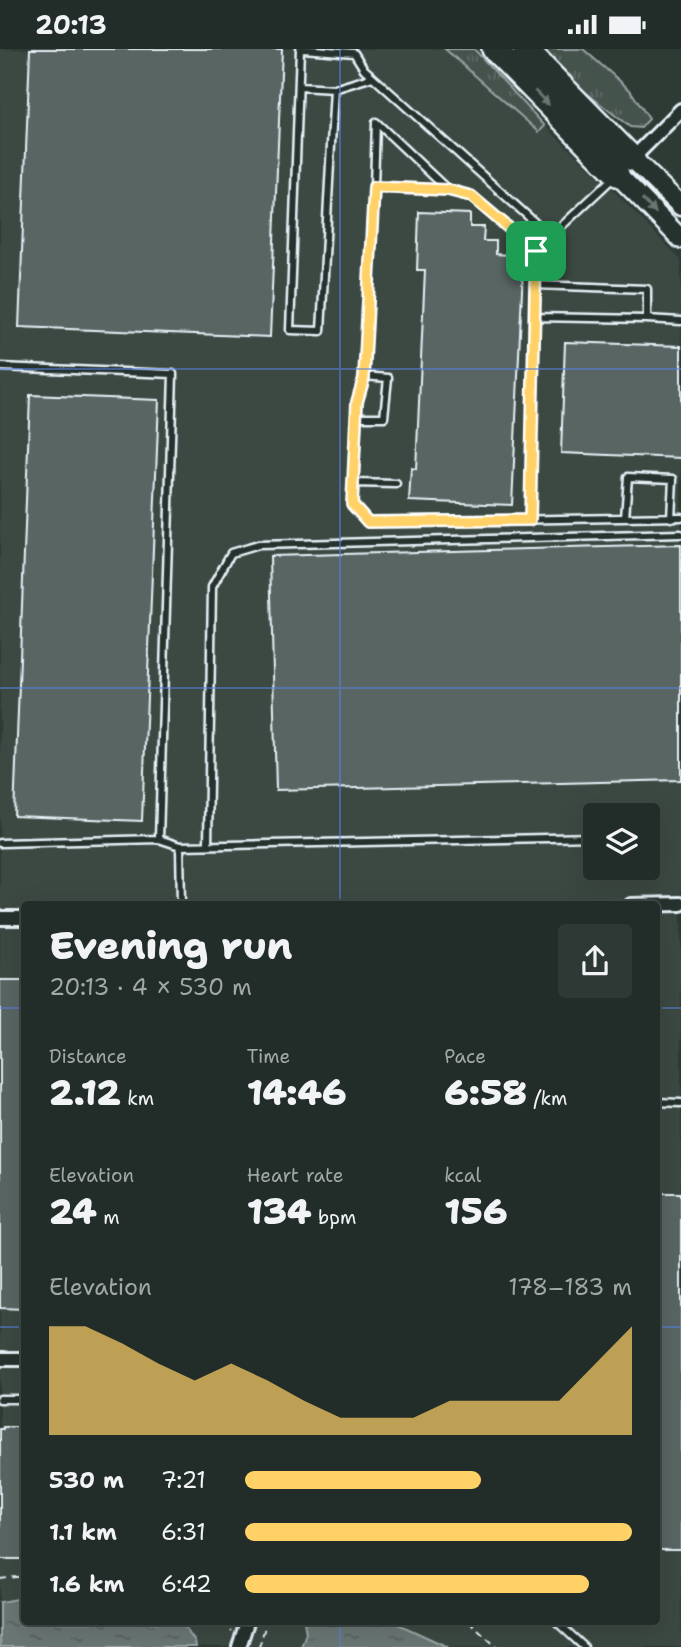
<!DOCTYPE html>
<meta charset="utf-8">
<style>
body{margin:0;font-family:"Shantell Sans",sans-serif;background:#2e3834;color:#f1f3f6;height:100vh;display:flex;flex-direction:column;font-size:26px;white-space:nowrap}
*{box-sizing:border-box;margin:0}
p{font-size:23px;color:#a2a7a8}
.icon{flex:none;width:38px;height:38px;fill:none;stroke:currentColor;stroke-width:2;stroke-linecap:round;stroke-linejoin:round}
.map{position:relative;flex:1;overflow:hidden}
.sheet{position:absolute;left:21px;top:852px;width:639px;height:724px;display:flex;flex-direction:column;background:#222c28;border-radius:7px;box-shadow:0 7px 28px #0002,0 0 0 2px #3f4845}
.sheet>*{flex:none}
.controls{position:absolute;left:583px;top:754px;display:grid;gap:14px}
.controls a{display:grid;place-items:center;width:77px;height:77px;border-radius:7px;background:#222c28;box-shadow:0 7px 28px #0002,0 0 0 2px #3f4845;font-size:35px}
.pin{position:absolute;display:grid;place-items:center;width:60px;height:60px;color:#fff;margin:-30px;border-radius:14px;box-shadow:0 4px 10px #0006}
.round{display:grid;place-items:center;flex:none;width:74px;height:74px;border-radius:7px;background:#2e3834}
.headline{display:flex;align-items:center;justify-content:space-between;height:119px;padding:0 28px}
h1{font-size:38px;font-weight:800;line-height:52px}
.stats{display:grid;grid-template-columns:repeat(3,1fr);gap:10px;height:119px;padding:7px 28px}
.stats div{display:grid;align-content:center}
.stats b{font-size:35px;font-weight:800}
.stats small{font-size:19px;font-weight:400}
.stats p{font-size:19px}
.chart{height:196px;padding:14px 28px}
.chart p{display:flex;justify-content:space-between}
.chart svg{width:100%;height:126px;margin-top:7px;fill:#ffd166;opacity:.7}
ul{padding:0 28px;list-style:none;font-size:23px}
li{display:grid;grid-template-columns:112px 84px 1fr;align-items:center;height:52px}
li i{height:18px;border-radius:9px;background:#ffd166}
.status{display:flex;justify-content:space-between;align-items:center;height:49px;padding:0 35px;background:#222c28;direction:ltr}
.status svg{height:19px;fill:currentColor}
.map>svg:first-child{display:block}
</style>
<div class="status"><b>20:13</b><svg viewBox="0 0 49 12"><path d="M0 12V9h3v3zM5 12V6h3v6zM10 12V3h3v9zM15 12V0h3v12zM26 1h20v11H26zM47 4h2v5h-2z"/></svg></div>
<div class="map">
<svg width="681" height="1598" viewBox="0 0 681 1598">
<defs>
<pattern id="grass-tufts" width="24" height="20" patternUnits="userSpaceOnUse" patternTransform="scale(1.75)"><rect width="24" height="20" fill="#45524e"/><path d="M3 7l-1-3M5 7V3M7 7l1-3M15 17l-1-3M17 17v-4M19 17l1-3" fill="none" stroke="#606b68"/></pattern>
<pattern id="water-ripples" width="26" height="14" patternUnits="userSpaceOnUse" patternTransform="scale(1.75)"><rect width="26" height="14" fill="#6b7775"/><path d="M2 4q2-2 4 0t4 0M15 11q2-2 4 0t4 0" fill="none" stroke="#586060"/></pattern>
</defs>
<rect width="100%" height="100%" fill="#2e3b35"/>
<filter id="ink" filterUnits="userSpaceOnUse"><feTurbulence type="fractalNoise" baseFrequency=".0143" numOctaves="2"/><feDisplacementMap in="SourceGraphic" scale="14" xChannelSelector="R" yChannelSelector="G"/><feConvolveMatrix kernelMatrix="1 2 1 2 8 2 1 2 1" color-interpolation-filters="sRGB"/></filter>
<g filter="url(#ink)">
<path fill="#3b4843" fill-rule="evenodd" d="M 0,0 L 445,0 L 539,83 L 545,77 L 607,135 L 681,211 L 681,1598 L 0,1598 ZM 595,766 L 648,766 L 648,819 L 595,819 ZM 24,856 L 656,856 L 656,1573 L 24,1573 Z"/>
<path fill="url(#grass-tufts)" stroke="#96a2a3" stroke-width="2" d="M 445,0 L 474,0 L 545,77 L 539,83 Z
M 544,0 L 583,0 L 630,41 L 649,70 L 641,79 L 630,78 L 579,38 Z"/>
<path fill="url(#water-ripples)" stroke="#9da8a9" stroke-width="2" d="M 24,1549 L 24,1573 L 181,1573 L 195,1593 L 196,1598 L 0,1598 L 0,1553 Z
M 304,1573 L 394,1573 L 448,1598 L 301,1598 L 306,1584 Z"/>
<path fill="#596563" stroke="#e8f1f8" stroke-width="2" d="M 30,0 L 282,0 L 270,288 L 19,278 Z
M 419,163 L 470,165 L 470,178 L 484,178 L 483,192 L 496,192 L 496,205 L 509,206 L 509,219 L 523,220 L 512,456 L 409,452 L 411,419 L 416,420 L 425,221 L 417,221 Z
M 565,293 L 681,297 L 681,409 L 561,404 Z
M 30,346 L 159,351 L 142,772 L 14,767 Z
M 681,496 L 681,731 L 276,741 L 270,507 Z
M 0,931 L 24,931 L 24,1260 L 0,1259 Z
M 656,1144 L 681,1144 L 681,1501 L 656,1501 Z
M 3,1378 L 24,1378 L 24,1510 L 0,1510 L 0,1380 L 3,1380 Z"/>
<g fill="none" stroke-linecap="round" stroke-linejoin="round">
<defs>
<path id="service" d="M 300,0 L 290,281 L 321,282 L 334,40 L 373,28
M 303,0 L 354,4 L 364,20 L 551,188
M 299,38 L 334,40
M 613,129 L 535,202 L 471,147 L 448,141 L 374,138 L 364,329 L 357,353 L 352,455 L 368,473 L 681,468
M 374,138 L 376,73 L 448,141
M 534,268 L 647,270 L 647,240 L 535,236
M 647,270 L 681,272
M 0,318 L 173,325 L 159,790
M 356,368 L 384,368 L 388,329 L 364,327
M 353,434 L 396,435
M 625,469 L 628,428 L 673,430 L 671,469
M 530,471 L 535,202
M 0,794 L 159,790 L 180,797 L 181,856
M 208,796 L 212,538 L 231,504 L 258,496 L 681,485
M 180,797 L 595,788
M 656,1053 L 681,1054
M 0,1350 L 24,1350
M 557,1573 L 584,1598"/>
<path id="minor" d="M 629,113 L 681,61
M 631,856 L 681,855
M 0,869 L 24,869
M 0,1310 L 24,1310
M 239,1598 L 247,1573"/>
<path id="secondary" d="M 633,110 L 681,157
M 617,125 L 681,190"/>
<path id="motorway" d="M 494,0 L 617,125
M 525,0 L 633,110"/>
</defs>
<use href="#service" stroke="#e8f1f8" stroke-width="11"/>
<use href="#minor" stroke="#e8f1f8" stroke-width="18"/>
<use href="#secondary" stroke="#e8f1f8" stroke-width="23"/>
<use href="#motorway" stroke="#e8f1f8" stroke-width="28"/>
<path stroke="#e8f1f8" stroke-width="2" stroke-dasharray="7 5" stroke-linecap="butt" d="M 0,1530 L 24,1527
M 222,1573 L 232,1582
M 469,1573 L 497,1598
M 259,1598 L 265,1578 L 268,1573"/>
<use href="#service" stroke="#26332d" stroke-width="6"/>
<use href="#minor" stroke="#26332d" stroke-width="12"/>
<use href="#secondary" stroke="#26332d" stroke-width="18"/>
<use href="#motorway" stroke="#26332d" stroke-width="23"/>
</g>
<defs><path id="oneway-solid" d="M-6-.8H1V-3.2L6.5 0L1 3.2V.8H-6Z" transform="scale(1.75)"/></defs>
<g fill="#6a7674">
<use href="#oneway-solid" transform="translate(542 49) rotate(45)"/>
<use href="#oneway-solid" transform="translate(649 157) rotate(46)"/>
</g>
</g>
<g fill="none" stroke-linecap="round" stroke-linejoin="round" filter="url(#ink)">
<defs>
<path id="route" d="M 374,138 L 448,141 L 471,147 L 536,202 L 530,471 L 368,473 L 352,455 L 357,353 L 364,329 Z"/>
</defs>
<use href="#route" stroke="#fff" stroke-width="14"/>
<use href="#route" stroke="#ffd166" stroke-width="9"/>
</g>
<path fill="none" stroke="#5a7fe2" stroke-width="2" stroke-opacity="0.55" d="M 340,0 L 340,856M 0,320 L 681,320M 0,639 L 681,639M 0,959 L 24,959M 656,959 L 681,959M 0,1278 L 24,1278M 656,1278 L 681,1278M 340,1573 L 340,1598"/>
</svg>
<div class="controls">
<a><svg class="icon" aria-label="layers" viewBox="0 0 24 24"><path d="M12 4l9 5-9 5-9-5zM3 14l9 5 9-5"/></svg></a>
</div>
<div class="pin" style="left:536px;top:202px;background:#1e9e55"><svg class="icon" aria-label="arrive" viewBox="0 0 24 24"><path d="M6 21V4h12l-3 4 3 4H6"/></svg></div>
<section class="sheet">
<div class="headline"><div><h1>Evening run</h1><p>20:13 · 4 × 530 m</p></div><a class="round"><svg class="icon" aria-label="share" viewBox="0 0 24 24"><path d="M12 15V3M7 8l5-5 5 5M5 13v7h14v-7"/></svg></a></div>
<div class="stats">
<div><p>Distance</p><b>2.12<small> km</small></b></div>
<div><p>Time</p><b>14:46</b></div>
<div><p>Pace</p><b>6:58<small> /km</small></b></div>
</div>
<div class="stats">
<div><p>Elevation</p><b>24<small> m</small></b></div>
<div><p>Heart rate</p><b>134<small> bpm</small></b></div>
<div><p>kcal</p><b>156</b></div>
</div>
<div class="chart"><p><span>Elevation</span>178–183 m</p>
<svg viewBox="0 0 160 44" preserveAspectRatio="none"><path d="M0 44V6L10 6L20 12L30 19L40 25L50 19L60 25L70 32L80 38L90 38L100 38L110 32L120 32L130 32L140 32L150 19L160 6V44z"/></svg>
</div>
<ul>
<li><b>530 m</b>7:21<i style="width:61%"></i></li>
<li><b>1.1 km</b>6:31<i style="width:100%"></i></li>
<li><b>1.6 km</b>6:42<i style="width:89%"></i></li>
</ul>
</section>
</div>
